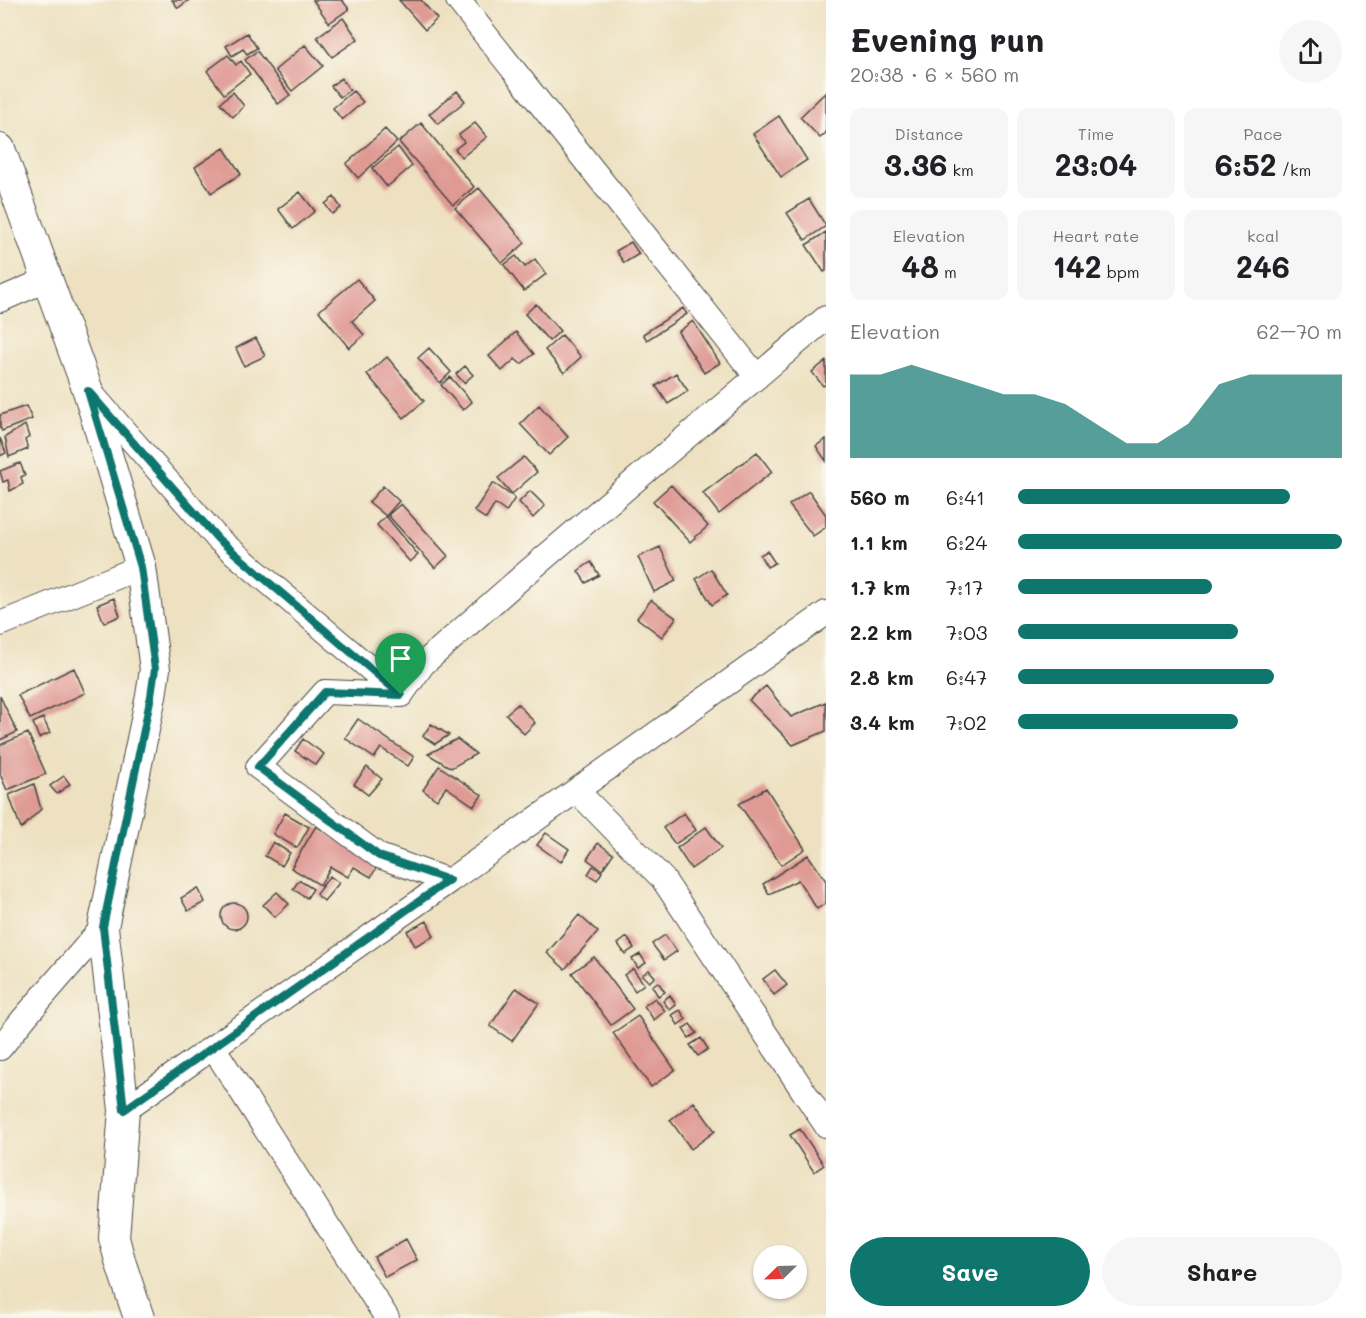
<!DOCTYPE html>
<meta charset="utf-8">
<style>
body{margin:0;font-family:Mali,sans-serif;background:#f6f6f6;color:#202124;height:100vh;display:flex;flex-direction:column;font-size:22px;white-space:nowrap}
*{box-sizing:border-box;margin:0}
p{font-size:20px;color:#757577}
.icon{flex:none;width:33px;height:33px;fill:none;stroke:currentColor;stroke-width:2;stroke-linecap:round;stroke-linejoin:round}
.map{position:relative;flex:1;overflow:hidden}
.drawer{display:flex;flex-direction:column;background:#fff;width:540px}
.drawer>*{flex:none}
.needle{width:39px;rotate:247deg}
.controls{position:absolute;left:753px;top:1245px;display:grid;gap:12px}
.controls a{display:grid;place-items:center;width:54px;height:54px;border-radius:50%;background:#fff;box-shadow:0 2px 4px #0004;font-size:30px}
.pin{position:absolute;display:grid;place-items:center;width:51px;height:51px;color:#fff;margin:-62px -26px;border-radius:50% 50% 50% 0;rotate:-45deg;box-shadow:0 0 6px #0007}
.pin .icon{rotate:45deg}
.round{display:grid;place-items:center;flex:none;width:63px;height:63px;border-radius:32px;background:#f6f6f6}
.head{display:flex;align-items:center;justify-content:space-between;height:102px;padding:0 24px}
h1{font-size:33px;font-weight:700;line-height:45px}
.metrics{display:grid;grid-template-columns:repeat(3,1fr);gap:9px;height:102px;padding:6px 24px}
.metrics div{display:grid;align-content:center;border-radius:12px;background:#f6f6f6;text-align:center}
.metrics b{font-size:30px;font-weight:700}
.metrics small{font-size:16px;font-weight:400}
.metrics p{font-size:16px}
.chart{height:168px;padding:12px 24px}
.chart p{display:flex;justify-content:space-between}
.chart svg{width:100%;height:108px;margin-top:6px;fill:#0f766e;opacity:.7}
.button{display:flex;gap:12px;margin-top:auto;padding:12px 24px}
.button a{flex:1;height:69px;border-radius:36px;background:#0f766e;color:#fff;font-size:24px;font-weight:700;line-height:69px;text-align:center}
.button a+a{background:#f6f6f6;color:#202124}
ul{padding:0 24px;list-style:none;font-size:20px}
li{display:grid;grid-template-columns:96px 72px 1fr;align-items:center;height:45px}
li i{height:15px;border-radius:8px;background:#0f766e}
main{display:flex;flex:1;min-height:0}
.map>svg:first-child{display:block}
</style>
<main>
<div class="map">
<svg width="826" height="1318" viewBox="0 0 826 1318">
<rect width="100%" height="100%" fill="#fbf7ec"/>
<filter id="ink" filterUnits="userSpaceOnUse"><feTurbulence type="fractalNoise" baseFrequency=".0167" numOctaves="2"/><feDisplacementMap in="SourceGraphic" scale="12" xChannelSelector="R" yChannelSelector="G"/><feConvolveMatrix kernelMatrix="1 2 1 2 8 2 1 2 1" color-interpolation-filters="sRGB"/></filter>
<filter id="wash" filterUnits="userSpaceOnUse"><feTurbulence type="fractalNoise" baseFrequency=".008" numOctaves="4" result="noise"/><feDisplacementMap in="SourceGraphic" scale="24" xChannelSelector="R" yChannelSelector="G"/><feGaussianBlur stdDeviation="1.35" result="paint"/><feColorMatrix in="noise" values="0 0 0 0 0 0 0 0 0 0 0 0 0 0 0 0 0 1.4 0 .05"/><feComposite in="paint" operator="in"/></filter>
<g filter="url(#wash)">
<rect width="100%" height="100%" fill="#ede1c1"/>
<g id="blocks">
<path fill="#df9a94" d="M 172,0 L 189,0 L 178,8 Z
M 313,0 L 342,0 L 349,9 L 329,23 Z
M 399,0 L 421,0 L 437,19 L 425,30 Z
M 343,18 L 358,39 L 332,57 L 317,37 Z
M 247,33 L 257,48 L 247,54 L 243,49 L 232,56 L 226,46 Z
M 305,45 L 323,66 L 292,91 L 275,70 Z
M 257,51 L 290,95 L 278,104 L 245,60 Z
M 228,55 L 236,65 L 241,61 L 250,74 L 224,94 L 207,71 Z
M 341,78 L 350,90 L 340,97 L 331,86 Z
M 353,91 L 363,102 L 342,120 L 333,108 Z
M 457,91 L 465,101 L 438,124 L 429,114 Z
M 233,92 L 244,106 L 233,117 L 220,103 Z
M 826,92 L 826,133 L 820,138 L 800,117 Z
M 779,116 L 807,160 L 781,177 L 753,134 Z
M 421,123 L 474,187 L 453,205 L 399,142 Z
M 475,123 L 487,137 L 462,157 L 455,149 L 464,142 L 459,135 Z
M 385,129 L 397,142 L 358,178 L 346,164 Z
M 398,147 L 412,166 L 387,187 L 372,168 Z
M 224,148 L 241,174 L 211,193 L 195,167 Z
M 479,188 L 525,243 L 502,263 L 455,208 Z
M 300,192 L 315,211 L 293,229 L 278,209 Z
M 334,197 L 341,208 L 332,214 L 325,204 Z
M 809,199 L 826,226 L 805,240 L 787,213 Z
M 826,232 L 826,271 L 824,272 L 806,245 Z
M 631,242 L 639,254 L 624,263 L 616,251 Z
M 516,256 L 525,267 L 535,259 L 546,274 L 524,291 L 504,265 Z
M 357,279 L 375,301 L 352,321 L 364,335 L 349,348 L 319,311 Z
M 536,304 L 560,331 L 549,341 L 525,314 Z
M 683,308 L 687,314 L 647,340 L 643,334 Z
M 693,321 L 720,363 L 704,373 L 678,332 Z
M 516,332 L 534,354 L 521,364 L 515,359 L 502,371 L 489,356 Z
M 562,335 L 581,357 L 564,373 L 545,350 Z
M 256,338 L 265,356 L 244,366 L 236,348 Z
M 429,348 L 451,372 L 440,383 L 418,358 Z
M 387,357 L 424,401 L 404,418 L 367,374 Z
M 826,361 L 826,384 L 823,386 L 812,372 Z
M 465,366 L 473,375 L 464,383 L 456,374 Z
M 676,373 L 688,391 L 668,404 L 656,386 Z
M 450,377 L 472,402 L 463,410 L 441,385 Z
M 539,405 L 568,437 L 549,455 L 520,424 Z
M 26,406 L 32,419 L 2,431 L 0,427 L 0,415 Z
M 25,425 L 29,437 L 25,440 L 28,449 L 9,457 L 5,437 Z
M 0,438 L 6,453 L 0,456 Z
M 826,439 L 826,461 L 816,446 Z
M 757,452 L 772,472 L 719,514 L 703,493 Z
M 524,457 L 537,472 L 512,494 L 498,478 Z
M 20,463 L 25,475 L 21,477 L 23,484 L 10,491 L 8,480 L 3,482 L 0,471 Z
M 493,483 L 515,498 L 506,512 L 495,504 L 486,519 L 474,511 Z
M 671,485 L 708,526 L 690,542 L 653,501 Z
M 383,486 L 399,501 L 386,516 L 369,502 Z
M 530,491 L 545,506 L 533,518 L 519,502 Z
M 809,491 L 826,515 L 826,527 L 813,536 L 789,505 Z
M 401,504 L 448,556 L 435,568 L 388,515 Z
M 386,516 L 418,555 L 410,562 L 377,525 Z
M 660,547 L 676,581 L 654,592 L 638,557 Z
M 767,551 L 775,563 L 767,567 L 760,555 Z
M 591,562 L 599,575 L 586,583 L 578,571 Z
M 711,569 L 727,595 L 712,605 L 696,579 Z
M 114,598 L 120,616 L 104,623 L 97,605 Z
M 651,600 L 676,618 L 662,637 L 637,618 Z
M 74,668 L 85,693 L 30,719 L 18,695 Z
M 766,686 L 791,717 L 826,702 L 826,731 L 793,745 L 749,700 Z
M 0,696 L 17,732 L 0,740 Z
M 518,704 L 535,723 L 524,734 L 506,714 Z
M 43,718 L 50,733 L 39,738 L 33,723 Z
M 358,719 L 414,757 L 408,766 L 381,748 L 374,758 L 345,738 Z
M 431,724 L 449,735 L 435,744 L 423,736 Z
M 28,733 L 46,774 L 7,790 L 0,774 L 0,745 Z
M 303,739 L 324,754 L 316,765 L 295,751 Z
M 457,739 L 476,754 L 451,768 L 428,754 Z
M 439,766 L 482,795 L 474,806 L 446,787 L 437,800 L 423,790 Z
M 367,767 L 382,779 L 368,795 L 354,784 Z
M 64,776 L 70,784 L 57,794 L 50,786 Z
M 34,784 L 41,809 L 21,829 L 9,795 Z
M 766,788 L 805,849 L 781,865 L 739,804 Z
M 285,813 L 309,827 L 297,848 L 273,834 Z
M 684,813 L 696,830 L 675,844 L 663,828 Z
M 316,826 L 379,863 L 371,877 L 354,867 L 348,877 L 331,867 L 320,885 L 291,868 Z
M 706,827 L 721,848 L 691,869 L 677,848 Z
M 546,833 L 569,849 L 561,862 L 537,845 Z
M 273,842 L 290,853 L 282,866 L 265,856 Z
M 598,843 L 613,854 L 602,870 L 587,859 Z
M 808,855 L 826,881 L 826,903 L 817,909 L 798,880 L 769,894 L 763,884 Z
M 593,866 L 602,872 L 597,880 L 588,874 Z
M 330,876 L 339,883 L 324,901 L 316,894 Z
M 299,880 L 313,889 L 307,898 L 293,889 Z
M 198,888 L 205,902 L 188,911 L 181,898 Z
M 277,892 L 289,904 L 275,917 L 263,905 Z
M221 916a13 13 0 1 1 26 0a13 13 0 1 1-26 0Z
M 579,915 L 598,932 L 565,969 L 547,953 Z
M 427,921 L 434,936 L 415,946 L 407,931 Z
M 665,935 L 677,951 L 664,960 L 652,944 Z
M 627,937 L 634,948 L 625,954 L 618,944 Z
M 640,954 L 646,963 L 638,968 L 632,959 Z
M 594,957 L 633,1009 L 611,1025 L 572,973 Z
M 633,969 L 644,984 L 635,991 L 624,975 Z
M 649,970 L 655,977 L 649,982 L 642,975 Z
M 775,970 L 787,985 L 774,995 L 763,979 Z
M 658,982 L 665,992 L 658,996 L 652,986 Z
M 516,988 L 539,1003 L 512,1041 L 490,1026 Z
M 670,995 L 676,1005 L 670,1010 L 663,1001 Z
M 655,998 L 665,1011 L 654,1020 L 644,1006 Z
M 680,1010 L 686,1019 L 678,1025 L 672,1015 Z
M 638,1016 L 675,1070 L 651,1087 L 613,1033 Z
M 690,1024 L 697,1033 L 689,1038 L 683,1029 Z
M 701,1038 L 708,1049 L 698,1056 L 690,1045 Z
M 694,1102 L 715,1131 L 691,1149 L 670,1120 Z
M 800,1129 L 824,1165 L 814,1172 L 790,1135 Z
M 406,1239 L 417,1260 L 385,1277 L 374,1257 Z"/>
</g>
</g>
<g filter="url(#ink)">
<use href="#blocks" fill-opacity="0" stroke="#484642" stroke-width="1.5"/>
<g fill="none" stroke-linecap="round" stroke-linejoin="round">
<defs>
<path id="minor" d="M 458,0 L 757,377
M 0,300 L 48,279
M 90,392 L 218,539 L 401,695
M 0,624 L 141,567
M 401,695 L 325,692 L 258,767 L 379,856 L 449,881 L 826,613
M 401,695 L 423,664 L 531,569 L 826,318
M 577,791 L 663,879 L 826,1125
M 213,1047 L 387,1318
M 0,1048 L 25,1017 L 103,927
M 124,1110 L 449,881"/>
<path id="major" d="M 0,149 L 88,391 L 141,567 L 155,669 L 151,696 L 103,927 L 124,1110 L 114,1238 L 121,1264 L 139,1318"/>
</defs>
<use href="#minor" stroke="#484642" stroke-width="26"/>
<use href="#major" stroke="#484642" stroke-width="32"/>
<use href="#minor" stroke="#fff" stroke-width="24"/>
<use href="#major" stroke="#fff" stroke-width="30"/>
</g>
</g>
<g fill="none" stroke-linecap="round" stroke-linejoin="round" filter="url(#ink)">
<defs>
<path id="route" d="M 88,391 L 218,539 L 401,695 L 325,692 L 258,767 L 379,856 L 449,880 L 124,1110 L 103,927 L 151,696 L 155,669 L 141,567 Z"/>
</defs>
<use href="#route" stroke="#fff" stroke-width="12"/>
<use href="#route" stroke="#0f766e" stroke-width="8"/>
</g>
</svg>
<div class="controls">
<a><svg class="needle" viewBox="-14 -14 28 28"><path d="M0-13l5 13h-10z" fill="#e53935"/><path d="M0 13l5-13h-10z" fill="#757577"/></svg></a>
</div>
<div class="pin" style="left:401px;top:695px;background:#1e9e55"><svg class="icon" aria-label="arrive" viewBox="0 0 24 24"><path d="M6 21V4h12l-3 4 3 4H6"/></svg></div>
</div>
<section class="drawer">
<div class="head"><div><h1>Evening run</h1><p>20:38 · 6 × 560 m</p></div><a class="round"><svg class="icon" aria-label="share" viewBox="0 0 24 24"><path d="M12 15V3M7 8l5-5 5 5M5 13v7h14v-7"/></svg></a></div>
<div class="metrics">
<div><p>Distance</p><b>3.36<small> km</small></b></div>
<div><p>Time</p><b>23:04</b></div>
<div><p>Pace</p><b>6:52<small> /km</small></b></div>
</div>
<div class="metrics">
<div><p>Elevation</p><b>48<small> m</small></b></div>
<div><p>Heart rate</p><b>142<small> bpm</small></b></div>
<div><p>kcal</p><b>246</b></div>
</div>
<div class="chart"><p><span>Elevation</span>62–70 m</p>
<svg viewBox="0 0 160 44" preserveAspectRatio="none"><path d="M0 44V10L10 10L20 6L30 10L40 14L50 18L60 18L70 22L80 30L90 38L100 38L110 30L120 14L130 10L140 10L150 10L160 10V44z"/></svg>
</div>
<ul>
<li><b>560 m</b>6:41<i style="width:84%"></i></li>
<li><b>1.1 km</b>6:24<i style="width:100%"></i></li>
<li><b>1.7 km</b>7:17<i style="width:60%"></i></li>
<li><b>2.2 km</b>7:03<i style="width:68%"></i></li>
<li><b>2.8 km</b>6:47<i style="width:79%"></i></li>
<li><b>3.4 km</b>7:02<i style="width:68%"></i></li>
</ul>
<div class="button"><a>Save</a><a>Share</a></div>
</section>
</main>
